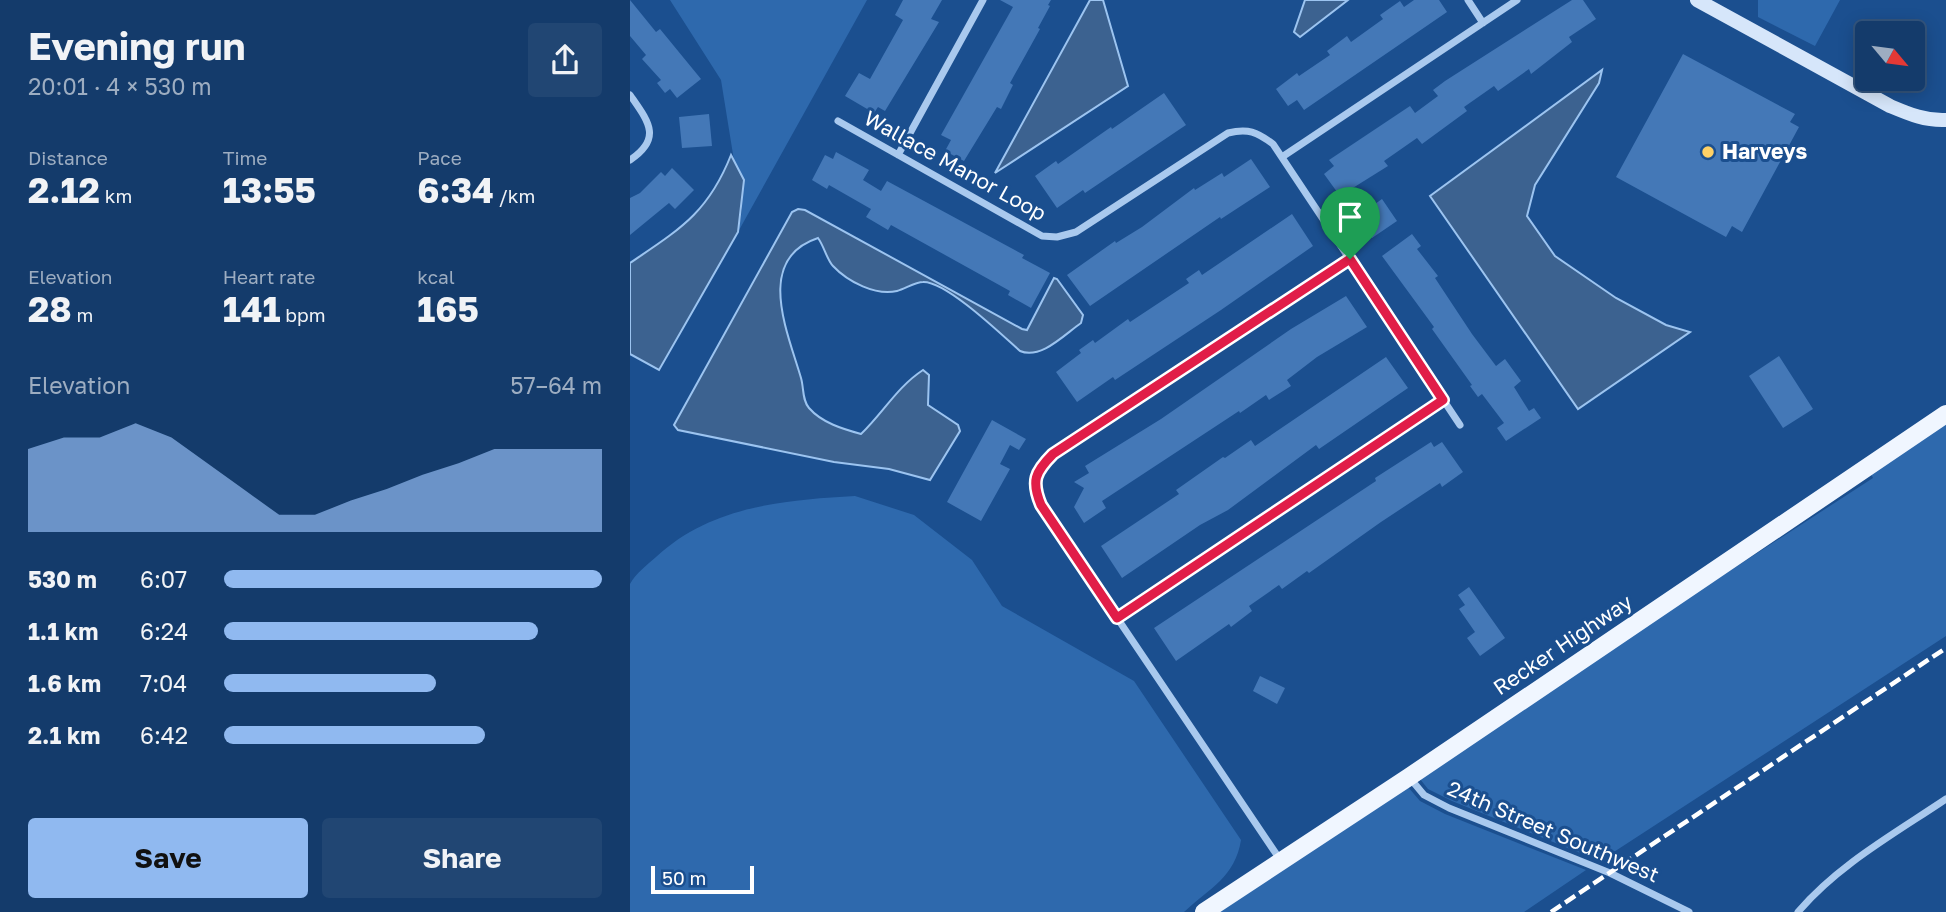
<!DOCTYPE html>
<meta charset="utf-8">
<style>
body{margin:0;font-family:"Golos Text",sans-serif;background:#214673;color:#f1f3f6;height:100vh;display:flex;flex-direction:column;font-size:26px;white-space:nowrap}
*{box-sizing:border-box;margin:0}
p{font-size:23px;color:#9dadc1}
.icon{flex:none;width:38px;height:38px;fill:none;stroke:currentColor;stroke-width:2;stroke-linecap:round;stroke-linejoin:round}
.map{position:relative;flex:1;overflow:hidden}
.side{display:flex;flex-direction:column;background:#143b6b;width:630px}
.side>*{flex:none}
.needle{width:46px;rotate:119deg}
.fabs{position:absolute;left:1225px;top:21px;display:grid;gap:14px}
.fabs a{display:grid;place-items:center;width:70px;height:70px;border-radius:7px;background:#143b6b;box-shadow:0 4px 18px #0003,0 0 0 2px #33557e;font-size:35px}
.scale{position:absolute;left:21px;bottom:18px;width:103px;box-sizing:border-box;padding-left:7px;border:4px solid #fff;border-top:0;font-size:19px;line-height:24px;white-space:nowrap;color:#fff;-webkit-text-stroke:5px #1b4f8f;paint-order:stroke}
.pin{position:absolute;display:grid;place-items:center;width:60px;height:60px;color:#fff;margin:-72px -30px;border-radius:50% 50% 50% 0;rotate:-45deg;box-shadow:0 0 7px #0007}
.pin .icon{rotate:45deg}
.round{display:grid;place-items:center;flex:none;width:74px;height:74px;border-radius:7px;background:#214673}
.summary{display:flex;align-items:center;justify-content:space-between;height:119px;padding:0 28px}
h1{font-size:38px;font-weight:700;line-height:52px}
.stats{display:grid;grid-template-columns:repeat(3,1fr);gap:10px;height:119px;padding:7px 28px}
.stats div{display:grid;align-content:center}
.stats b{font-size:35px;font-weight:700}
.stats small{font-size:19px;font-weight:400}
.stats p{font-size:19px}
.chart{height:196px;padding:14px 28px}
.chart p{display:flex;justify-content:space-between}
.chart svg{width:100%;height:126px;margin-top:7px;fill:#90b9f0;opacity:.7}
.action{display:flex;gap:14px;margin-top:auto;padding:14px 28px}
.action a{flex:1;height:80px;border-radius:7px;background:#90b9f0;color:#111;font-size:28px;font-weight:700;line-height:80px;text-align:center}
.action a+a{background:#214673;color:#f1f3f6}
ul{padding:0 28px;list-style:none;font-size:23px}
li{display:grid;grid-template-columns:112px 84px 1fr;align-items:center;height:52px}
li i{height:18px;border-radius:9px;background:#90b9f0}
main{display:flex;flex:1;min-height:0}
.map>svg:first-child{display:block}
</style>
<main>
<section class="side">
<div class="summary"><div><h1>Evening run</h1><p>20:01 · 4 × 530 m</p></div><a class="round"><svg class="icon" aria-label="share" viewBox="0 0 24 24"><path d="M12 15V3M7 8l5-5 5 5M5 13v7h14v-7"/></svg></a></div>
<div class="stats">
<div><p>Distance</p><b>2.12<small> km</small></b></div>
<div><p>Time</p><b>13:55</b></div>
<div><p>Pace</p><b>6:34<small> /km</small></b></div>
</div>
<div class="stats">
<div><p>Elevation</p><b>28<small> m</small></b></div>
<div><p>Heart rate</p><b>141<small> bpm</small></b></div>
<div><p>kcal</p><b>165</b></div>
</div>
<div class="chart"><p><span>Elevation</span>57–64 m</p>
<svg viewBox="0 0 160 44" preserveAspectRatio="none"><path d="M0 44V15L10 11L20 11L30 6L40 11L50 20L60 29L70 38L80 38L90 33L100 29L110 24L120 20L130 15L140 15L150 15L160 15V44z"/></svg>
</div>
<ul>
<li><b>530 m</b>6:07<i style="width:100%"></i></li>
<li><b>1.1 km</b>6:24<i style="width:83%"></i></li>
<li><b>1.6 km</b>7:04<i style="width:56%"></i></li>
<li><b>2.1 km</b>6:42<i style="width:69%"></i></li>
</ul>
<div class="action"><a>Save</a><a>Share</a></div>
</section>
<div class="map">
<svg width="1316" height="912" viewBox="0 0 1316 912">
<rect width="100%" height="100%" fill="#1b4f8f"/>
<path fill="#2e69ad" d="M 40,0 L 237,0 L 108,232 L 112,210 L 91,80 Z
M 1128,0 L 1210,0 L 1185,46 L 1128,17 Z
M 1316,423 L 1316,636 L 970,861 L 822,801 L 798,789 L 790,779 L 1038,611 L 1243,478 L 1241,474 Z
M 225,496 L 284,515 L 342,560 L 372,606 L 504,681 L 611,840 C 605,877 580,888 554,912 L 0,912 L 0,584 C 6,573 17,565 26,557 C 81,506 154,500 225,496 Z
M 778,787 L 790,801 L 815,814 L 956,870 L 894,912 L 589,912 Z"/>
<path fill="#3c6290" stroke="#9cc4f0" stroke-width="2" d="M 460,0 L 473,0 L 498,86 L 365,173 Z
M 675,0 L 718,0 L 670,37 L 664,32 Z
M 972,70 L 969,83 L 905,185 L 897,216 L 925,256 L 986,298 L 1036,325 L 1060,332 L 948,409 L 800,196 Z
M 101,155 L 114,180 L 108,232 L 29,370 L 0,354 L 0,263 C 50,229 78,213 101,155 Z
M 168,209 L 175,210 L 392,329 L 397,330 L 424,278 L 427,279 L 453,315 L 451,323 C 435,334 411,360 390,351 C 372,335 316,281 293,282 C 285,282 275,289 267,291 C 246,296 218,282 203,266 C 197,260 194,246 188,238 C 124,259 158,333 171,378 C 174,388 172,400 179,408 C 192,423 213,429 231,434 C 253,413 267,387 293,370 L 299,375 L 298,405 L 328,425 L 330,431 L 300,480 L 259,469 L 204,462 L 48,430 L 44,425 L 162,212 Z"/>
<path fill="#4478b7" d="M 0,0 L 26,32 L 30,29 L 71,79 L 47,98 L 40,89 L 35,93 L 27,83 L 31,80 L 12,59 L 16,55 L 0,36 Z
M 273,0 L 312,0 L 301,19 L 309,22 L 255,111 L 248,107 L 244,113 L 215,96 L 229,73 L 240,79 L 273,20 L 265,15 Z
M 370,0 L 421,0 L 418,5 L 420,6 L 408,28 L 410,29 L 380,83 L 383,85 L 371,109 L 367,107 L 334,161 L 315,151 L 321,140 L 311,135 L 383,7 Z
M 784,0 L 809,0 L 817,12 L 674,110 L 667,100 L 658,106 L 646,89 L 667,73 L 669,76 L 700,55 L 697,51 L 717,36 L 721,42 L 753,19 L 750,15 L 770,1 L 774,7 Z
M 942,0 L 953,0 L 966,19 L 939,37 L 942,42 L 901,74 L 899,69 L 868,91 L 864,86 L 834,107 L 837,111 L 792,144 L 787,138 L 754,161 L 758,166 L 710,196 L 694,174 L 704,166 L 699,160 L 780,106 L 785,113 L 808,96 L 803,90 L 815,81 Z
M 1053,54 L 1165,114 L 1160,122 L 1169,127 L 1112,232 L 1102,226 L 1096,237 L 986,177 Z
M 534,93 L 556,125 L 455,193 L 453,190 L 427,208 L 405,176 L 426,161 L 428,164 L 481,127 L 482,129 Z
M 79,114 L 82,146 L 52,148 L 49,117 Z
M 206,152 L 239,170 L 233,180 L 251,191 L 257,181 L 394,255 L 392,258 L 420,273 L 401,308 L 378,295 L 380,291 L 261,225 L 258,230 L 236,217 L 241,209 L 199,185 L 197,189 L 182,180 L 195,155 L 203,159 Z
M 621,159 L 640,187 L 591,219 L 590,217 L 460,306 L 437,275 L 485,241 L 486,243 L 512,227 L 564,188 L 565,190 L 592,173 L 594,177 Z
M 42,168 L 64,190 L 45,209 L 39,203 L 0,235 L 0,198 L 10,193 L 31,172 L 35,176 Z
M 752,199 L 767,221 L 742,238 L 728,216 Z
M 662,214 L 683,246 L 591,310 L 485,380 L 483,377 L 447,402 L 426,372 L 451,353 L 449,350 L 463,340 L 465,343 L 498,319 L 500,322 L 559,283 L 556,279 L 569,270 L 572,275 Z
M 782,234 L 791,246 L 787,249 L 808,276 L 805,278 L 842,334 L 866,366 L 875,359 L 891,381 L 884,387 L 899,411 L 904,408 L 911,418 L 876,441 L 867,428 L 874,423 L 852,394 L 848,397 L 840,386 L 842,385 L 802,329 L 804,327 L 752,256 Z
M 716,296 L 737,327 L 687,357 L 657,380 L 661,386 L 639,400 L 636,395 L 610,413 L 609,411 L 472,501 L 476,508 L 454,523 L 444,507 L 454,488 L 444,482 L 459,473 L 455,466 L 531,419 L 661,329 Z
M 1149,356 L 1183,409 L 1153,428 L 1119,376 Z
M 756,357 L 778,388 L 689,449 L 686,445 L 598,510 L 570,525 L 492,578 L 471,546 L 549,494 L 546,490 L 593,457 L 595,458 L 621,440 L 625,446 Z
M 362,420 L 396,439 L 389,450 L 380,445 L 370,464 L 380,469 L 351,521 L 317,502 Z
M 801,442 L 804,447 L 812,442 L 833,472 L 812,487 L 810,483 L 751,522 L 679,573 L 677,571 L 652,589 L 649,585 L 619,606 L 622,611 L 601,627 L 599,624 L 546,661 L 524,628 L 746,481 L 745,478 Z
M 839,587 L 875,638 L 850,656 L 837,638 L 845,632 L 829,609 L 835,605 L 828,595 Z
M 630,676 L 655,688 L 647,704 L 623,691 Z"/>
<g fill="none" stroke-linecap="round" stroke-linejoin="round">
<path stroke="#a9c9ee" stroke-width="7" d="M 838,0 L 853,23
M 0,95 C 18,121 33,138 0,160
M 208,121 L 412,236 L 427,237 L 446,232 L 598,133 C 618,128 627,132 643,144 L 830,425
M 268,155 L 353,0
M 652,157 L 887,0
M 487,618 L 813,400
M 779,777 L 794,795 L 819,808 L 980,873 L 1059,912
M 651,861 L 411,505 C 401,481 405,472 423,454 L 720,259
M 1168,912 C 1208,865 1264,834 1316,799"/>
<path stroke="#d6e6fa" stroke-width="14" d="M 1067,0 L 1260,106 C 1279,114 1295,121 1316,120"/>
<path stroke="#f0f6ff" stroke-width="18" d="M 574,912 L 779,777 L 1316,414"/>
<path stroke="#fff" stroke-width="4.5" stroke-dasharray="12 5" stroke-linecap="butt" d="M 921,912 L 1316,648"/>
</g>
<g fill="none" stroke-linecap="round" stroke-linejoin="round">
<defs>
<path id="route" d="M 720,259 L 813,400 L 487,618 L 411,505 C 401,481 405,472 423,454 Z"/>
</defs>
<use href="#route" stroke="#fff" stroke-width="14"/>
<use href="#route" stroke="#e11d48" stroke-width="9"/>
</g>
<circle fill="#ffd166" stroke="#1b4f8f" stroke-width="2.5" cx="1078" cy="152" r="7"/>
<g text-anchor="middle" stroke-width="6" stroke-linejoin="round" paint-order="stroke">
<g font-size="21" font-weight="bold" fill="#fff" stroke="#1b4f8f" text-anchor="start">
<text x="1092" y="159">Harveys</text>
</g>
<g font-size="21" fill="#fff" stroke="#1b4f8f">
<text transform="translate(325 166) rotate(29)" y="7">Wallace Manor Loop</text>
<text transform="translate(933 645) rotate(-34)" y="7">Recker Highway</text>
<text transform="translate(923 832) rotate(23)" y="7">24th Street Southwest</text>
</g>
</g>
</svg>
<div class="fabs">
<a><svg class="needle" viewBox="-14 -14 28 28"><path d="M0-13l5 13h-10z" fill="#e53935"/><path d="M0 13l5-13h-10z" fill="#9dadc1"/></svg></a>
</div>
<div class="scale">50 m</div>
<div class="pin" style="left:720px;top:259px;background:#1e9e55"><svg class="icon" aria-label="arrive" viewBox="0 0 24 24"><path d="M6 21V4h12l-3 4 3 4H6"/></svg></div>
</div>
</main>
